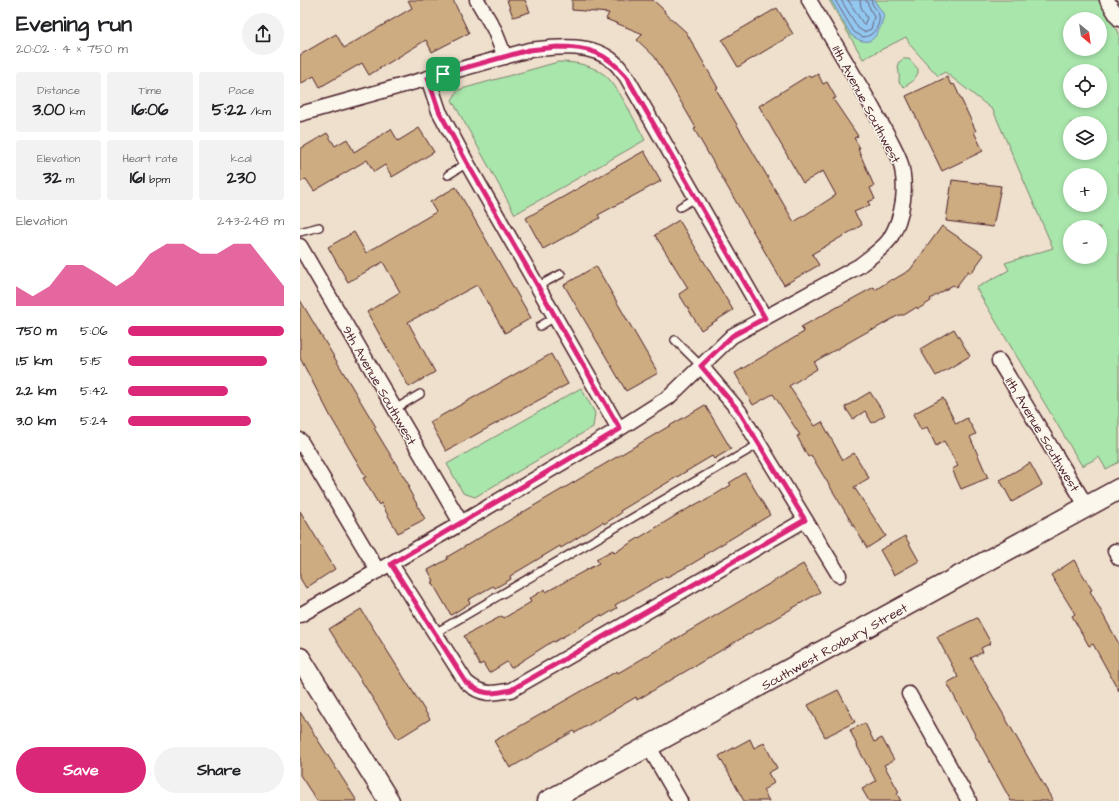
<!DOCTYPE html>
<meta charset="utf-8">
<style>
body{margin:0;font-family:"Architects Daughter",sans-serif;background:#f2f2f2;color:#202124;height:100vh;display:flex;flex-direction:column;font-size:15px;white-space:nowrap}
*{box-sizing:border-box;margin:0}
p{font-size:13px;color:#757577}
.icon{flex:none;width:22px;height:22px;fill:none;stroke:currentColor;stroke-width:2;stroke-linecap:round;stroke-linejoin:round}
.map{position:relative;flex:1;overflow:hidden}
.side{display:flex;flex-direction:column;background:#fff;width:300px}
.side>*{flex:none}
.needle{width:26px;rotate:151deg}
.buttons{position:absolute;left:763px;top:12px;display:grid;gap:8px}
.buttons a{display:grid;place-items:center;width:44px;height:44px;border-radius:50%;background:#fff;box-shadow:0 2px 6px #0003;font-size:20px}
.pin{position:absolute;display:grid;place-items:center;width:34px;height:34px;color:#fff;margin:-17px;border-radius:8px;box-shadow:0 2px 6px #0006}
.round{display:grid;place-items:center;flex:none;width:42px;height:42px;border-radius:21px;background:#f2f2f2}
.head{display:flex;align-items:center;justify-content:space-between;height:68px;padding:0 16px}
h1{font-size:22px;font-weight:700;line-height:30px}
.stats{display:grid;grid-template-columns:repeat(3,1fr);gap:6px;height:68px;padding:4px 16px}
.stats div{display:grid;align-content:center;border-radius:4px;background:#f2f2f2;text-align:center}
.stats b{font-size:17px;font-weight:700}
.stats small{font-size:11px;font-weight:400}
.stats p{font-size:11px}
.chart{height:112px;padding:8px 16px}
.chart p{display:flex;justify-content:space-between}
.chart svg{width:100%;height:72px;margin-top:4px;fill:#db2777;opacity:.7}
.action{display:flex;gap:8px;margin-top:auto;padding:8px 16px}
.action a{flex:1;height:46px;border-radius:24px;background:#db2777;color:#fff;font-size:16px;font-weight:700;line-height:46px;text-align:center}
.action a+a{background:#f2f2f2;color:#202124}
ul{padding:0 16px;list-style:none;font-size:13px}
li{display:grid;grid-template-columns:64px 48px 1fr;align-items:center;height:30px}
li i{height:10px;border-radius:5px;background:#db2777}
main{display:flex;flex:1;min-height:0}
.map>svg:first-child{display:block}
</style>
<main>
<section class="side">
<div class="head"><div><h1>Evening run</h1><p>20:02 · 4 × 750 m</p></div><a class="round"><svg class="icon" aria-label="share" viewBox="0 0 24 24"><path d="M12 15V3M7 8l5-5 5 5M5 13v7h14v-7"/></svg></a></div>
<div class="stats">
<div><p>Distance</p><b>3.00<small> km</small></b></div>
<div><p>Time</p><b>16:06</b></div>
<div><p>Pace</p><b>5:22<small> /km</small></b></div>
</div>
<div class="stats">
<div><p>Elevation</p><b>32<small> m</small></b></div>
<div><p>Heart rate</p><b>161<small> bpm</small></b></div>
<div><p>kcal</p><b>230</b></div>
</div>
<div class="chart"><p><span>Elevation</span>243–248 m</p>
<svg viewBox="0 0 160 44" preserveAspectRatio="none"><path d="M0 44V32L10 38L20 32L30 19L40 19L50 25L60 32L70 25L80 12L90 6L100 6L110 12L120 12L130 6L140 6L150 19L160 32V44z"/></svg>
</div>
<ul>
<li><b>750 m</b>5:06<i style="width:100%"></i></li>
<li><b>1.5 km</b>5:15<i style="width:89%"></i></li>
<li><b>2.2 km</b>5:42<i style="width:64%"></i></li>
<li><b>3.0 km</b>5:24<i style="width:79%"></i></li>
</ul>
<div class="action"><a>Save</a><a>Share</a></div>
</section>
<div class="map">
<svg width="819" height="801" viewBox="0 0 819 801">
<rect width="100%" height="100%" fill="#eee0cc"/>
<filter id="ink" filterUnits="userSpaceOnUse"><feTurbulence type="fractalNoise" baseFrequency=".025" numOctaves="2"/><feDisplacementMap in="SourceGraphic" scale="8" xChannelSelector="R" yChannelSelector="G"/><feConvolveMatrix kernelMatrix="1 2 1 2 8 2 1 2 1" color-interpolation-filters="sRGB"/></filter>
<g filter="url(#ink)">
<path fill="#a9e6ac" stroke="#7a826c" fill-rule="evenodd" d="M 529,0 L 799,0 L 819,33 L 819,462 L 806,469 L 799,457 L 782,466 L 676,288 L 709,270 L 705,263 L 753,248 L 693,110 L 645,72 L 638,76 L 611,46 L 606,37 L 563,59 ZM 770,19 L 800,19 L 800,49 L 770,49 ZM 770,71 L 800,71 L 800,101 L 770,101 ZM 770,123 L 800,123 L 800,153 L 770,153 ZM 770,175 L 800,175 L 800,205 L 770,205 ZM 770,227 L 800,227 L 800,257 L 770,257 Z
M 603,59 L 609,59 L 618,69 L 618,73 L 613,81 L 604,87 L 599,82 C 600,75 598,70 598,63 Z
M 258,62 C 274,62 288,64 302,73 C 317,82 336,124 345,140 L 215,214 L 152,100 L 158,90 Z
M 281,388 L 295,413 L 293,427 L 175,497 L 163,493 L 147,464 Z"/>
<path fill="#92c7f0" stroke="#7584a1" d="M 531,0 L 574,0 L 584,15 C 579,34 572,51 551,35 Z"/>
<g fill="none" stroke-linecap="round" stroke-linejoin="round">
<path stroke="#67627a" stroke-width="1" d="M 535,0 L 554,32 L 563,37 C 573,37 581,25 579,15 C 577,9 572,6 571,0
M 541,0 L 558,28 L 564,32 L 571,29 L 574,17 L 566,0
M 548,0 L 564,25 L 567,18 L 561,7 L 560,0"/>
</g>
<path fill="#ceac81" stroke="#4a1f2b" d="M 108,0 L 153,0 L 169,33 L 132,52 L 126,40 L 69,75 L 62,63 L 20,87 L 14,76 L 0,84 L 0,55 L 36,34 L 44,48 L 112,8 Z
M 207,0 L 225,0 L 230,12 L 213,17 Z
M 272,0 L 353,0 L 365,11 L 364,12 L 386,32 L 418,88 L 416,89 L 494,222 L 536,195 L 523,171 L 503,183 L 459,106 L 509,75 L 511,78 L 518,74 L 523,84 L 527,82 L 536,98 L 533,99 L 558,136 L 554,138 L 560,148 L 558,149 L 574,186 L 570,188 L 575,199 L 568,202 L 570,205 L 554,212 L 562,225 L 512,254 L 519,265 L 484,285 L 394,129 L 396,128 L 355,57 L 337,40 L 343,34 L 306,19 L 309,13 L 272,10 Z
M 477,8 L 493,34 L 438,67 L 422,40 Z
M 647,77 L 651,85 L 654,84 L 676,131 L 674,132 L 683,151 L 642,171 L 606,96 Z
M 119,128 L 134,152 L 92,177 L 85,165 L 74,172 L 67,160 L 14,191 L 6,179 L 0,182 L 0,149 L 27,133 L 35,146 L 47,139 L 54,152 L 91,129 L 98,141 Z
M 344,151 L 361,181 L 298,215 L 300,218 L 243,249 L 226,218 Z
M 652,180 L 701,186 L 693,227 L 646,221 Z
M 156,187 L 231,318 L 205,333 L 177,285 L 108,322 L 135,372 L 109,387 L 67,312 L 100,292 L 83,262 L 48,282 L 28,247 L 54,232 L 66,253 L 136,212 L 130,202 Z
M 379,220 L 433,310 L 401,330 L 379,294 L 388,288 L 355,235 Z
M 642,226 L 684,255 L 671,273 L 668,271 L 656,287 L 653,285 L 630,299 L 631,301 L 618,309 L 617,307 L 604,315 L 599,315 L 573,330 L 572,329 L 514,362 L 517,369 L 489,386 L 515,426 L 522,422 L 543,460 L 554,453 L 569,478 L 554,487 L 586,536 L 567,548 L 511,455 L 508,457 L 497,436 L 500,435 L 473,394 L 453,405 L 435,373 L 504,332 L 501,327 L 574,287 L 575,290 L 592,279 L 593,280 L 610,270 Z
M 296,266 L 358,373 L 326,391 L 264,285 Z
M 0,300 L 76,427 L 74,428 L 110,487 L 108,488 L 125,519 L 98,533 L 81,503 L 79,505 L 63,478 L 66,477 L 32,419 L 0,358 Z
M 654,329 L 670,356 L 636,376 L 620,349 Z
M 251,354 L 268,384 L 146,451 L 130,422 Z
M 570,392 L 585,415 L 572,423 L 565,411 L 553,419 L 545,407 Z
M 643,398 L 656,424 L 667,418 L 676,434 L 670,437 L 688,478 L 661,489 L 652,469 L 658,466 L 644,441 L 636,446 L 627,427 L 621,430 L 613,414 Z
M 405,405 L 431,449 L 414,459 L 412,456 L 320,511 L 321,513 L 304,524 L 303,522 L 261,548 L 260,546 L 210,576 L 211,579 L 195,588 L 193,586 L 168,600 L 170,603 L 151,615 L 132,582 L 134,581 L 128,570 L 148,559 L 147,557 Z
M 730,463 L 742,485 L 712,502 L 700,480 Z
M 445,473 L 470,515 L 404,555 L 405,556 L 390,565 L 367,577 L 366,576 L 315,605 L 317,608 L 302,617 L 301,615 L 254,642 L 253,641 L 211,668 L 207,662 L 189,673 L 183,663 L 180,665 L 164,636 L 202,616 L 204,618 L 231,602 L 229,599 L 245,589 L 246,592 L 299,563 L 296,559 L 313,550 L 314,553 L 380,513 L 402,501 L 403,502 L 431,485 L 429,483 Z
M 0,511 L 35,569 L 6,588 L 0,578 Z
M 605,536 L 619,561 L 594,575 L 580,550 Z
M 774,560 L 792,590 L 790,591 L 819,644 L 819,691 L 793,644 L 789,646 L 772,616 L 775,614 L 751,575 Z
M 503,564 L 520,592 L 337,700 L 336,697 L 275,733 L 274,731 L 210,768 L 194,741 L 317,671 L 318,673 Z
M 61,609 L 130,719 L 98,739 L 29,629 Z
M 677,618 L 691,643 L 681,648 L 683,652 L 671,658 L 753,801 L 711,801 L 647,683 L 658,677 L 637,637 Z
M 538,690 L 555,722 L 525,737 L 508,705 Z
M 0,712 L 57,801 L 17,801 L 0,775 Z
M 565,723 L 574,742 L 582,738 L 594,760 L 584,765 L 599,792 L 597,794 L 601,801 L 569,801 L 562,789 L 576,781 L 559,750 L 550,730 Z
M 450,739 L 454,748 L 464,743 L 477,768 L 468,773 L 474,783 L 463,790 L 469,801 L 444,801 L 419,756 Z"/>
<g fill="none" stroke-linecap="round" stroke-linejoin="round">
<defs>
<path id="lane" d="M 148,175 L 167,163
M 380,207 L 396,198
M 0,232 L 19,227
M 238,286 L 261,274
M 240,326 L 255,317
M 375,340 L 401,366
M 95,409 L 120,394
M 135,633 L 459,444"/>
<path id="street" d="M 177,0 L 194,29 L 205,57
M 807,0 L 819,19
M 128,78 L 139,111 L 167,163 L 319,429
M 0,114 L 229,50 C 257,47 291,42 314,62 C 319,66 322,72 326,76 L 465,318
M 0,246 L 161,523
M 699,361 L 787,507
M 401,366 L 439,411 L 539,575
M 0,440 L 78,571
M 815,551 L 819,558
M 91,564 L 166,682 C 182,696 192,694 211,690 L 505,520
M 0,615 L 151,529 L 319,429 L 369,397 L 432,336 L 559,266 C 569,258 581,250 589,240 C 604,217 608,184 599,158 C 592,141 581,124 572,107 C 552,71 530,36 509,0
M 609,694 L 669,801
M 349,747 L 380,801"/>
<path id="secondary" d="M 0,658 L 89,801
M 248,801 L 819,489"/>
</defs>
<use href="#lane" stroke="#4a1f2b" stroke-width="10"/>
<use href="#street" stroke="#4a1f2b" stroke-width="17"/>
<use href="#secondary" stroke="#4a1f2b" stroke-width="23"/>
<use href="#lane" stroke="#fbf7ec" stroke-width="7"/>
<use href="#street" stroke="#fbf7ec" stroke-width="14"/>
<use href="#secondary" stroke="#fbf7ec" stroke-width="20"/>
</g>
</g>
<g fill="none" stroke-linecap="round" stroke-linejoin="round" filter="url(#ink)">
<defs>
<path id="route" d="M 257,47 C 289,47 305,52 326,76 L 465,318 L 432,336 L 401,366 L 439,411 L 505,520 L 211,690 C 192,694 182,696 166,682 L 91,564 L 320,429 L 167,163 L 139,111 L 128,78 L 229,50 Z"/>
</defs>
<use href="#route" stroke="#fff" stroke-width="8"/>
<use href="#route" stroke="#db2777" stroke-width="5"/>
</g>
<g text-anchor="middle" stroke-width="3" stroke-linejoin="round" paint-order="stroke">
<g font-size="13" fill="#4a1f2b" stroke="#fbf7ec">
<text transform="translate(567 104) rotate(62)" y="5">11th Avenue Southwest</text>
<text transform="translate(80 385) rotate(60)" y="5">9th Avenue Southwest</text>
<text transform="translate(743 434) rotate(59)" y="5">11th Avenue Southwest</text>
<text transform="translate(534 646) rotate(-29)" y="5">Southwest Roxbury Street</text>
</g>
</g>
</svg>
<div class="buttons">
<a><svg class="needle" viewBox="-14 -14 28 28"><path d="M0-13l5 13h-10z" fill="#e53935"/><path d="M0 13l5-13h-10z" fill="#757577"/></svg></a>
<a><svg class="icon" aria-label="locate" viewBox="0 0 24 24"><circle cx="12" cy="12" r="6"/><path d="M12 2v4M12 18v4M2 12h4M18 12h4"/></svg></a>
<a><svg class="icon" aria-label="layers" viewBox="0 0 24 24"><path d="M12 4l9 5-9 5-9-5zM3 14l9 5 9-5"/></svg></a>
<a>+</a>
<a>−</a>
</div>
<div class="pin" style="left:143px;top:74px;background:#1e9e55"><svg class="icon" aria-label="arrive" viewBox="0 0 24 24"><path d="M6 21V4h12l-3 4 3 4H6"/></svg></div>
</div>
</main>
